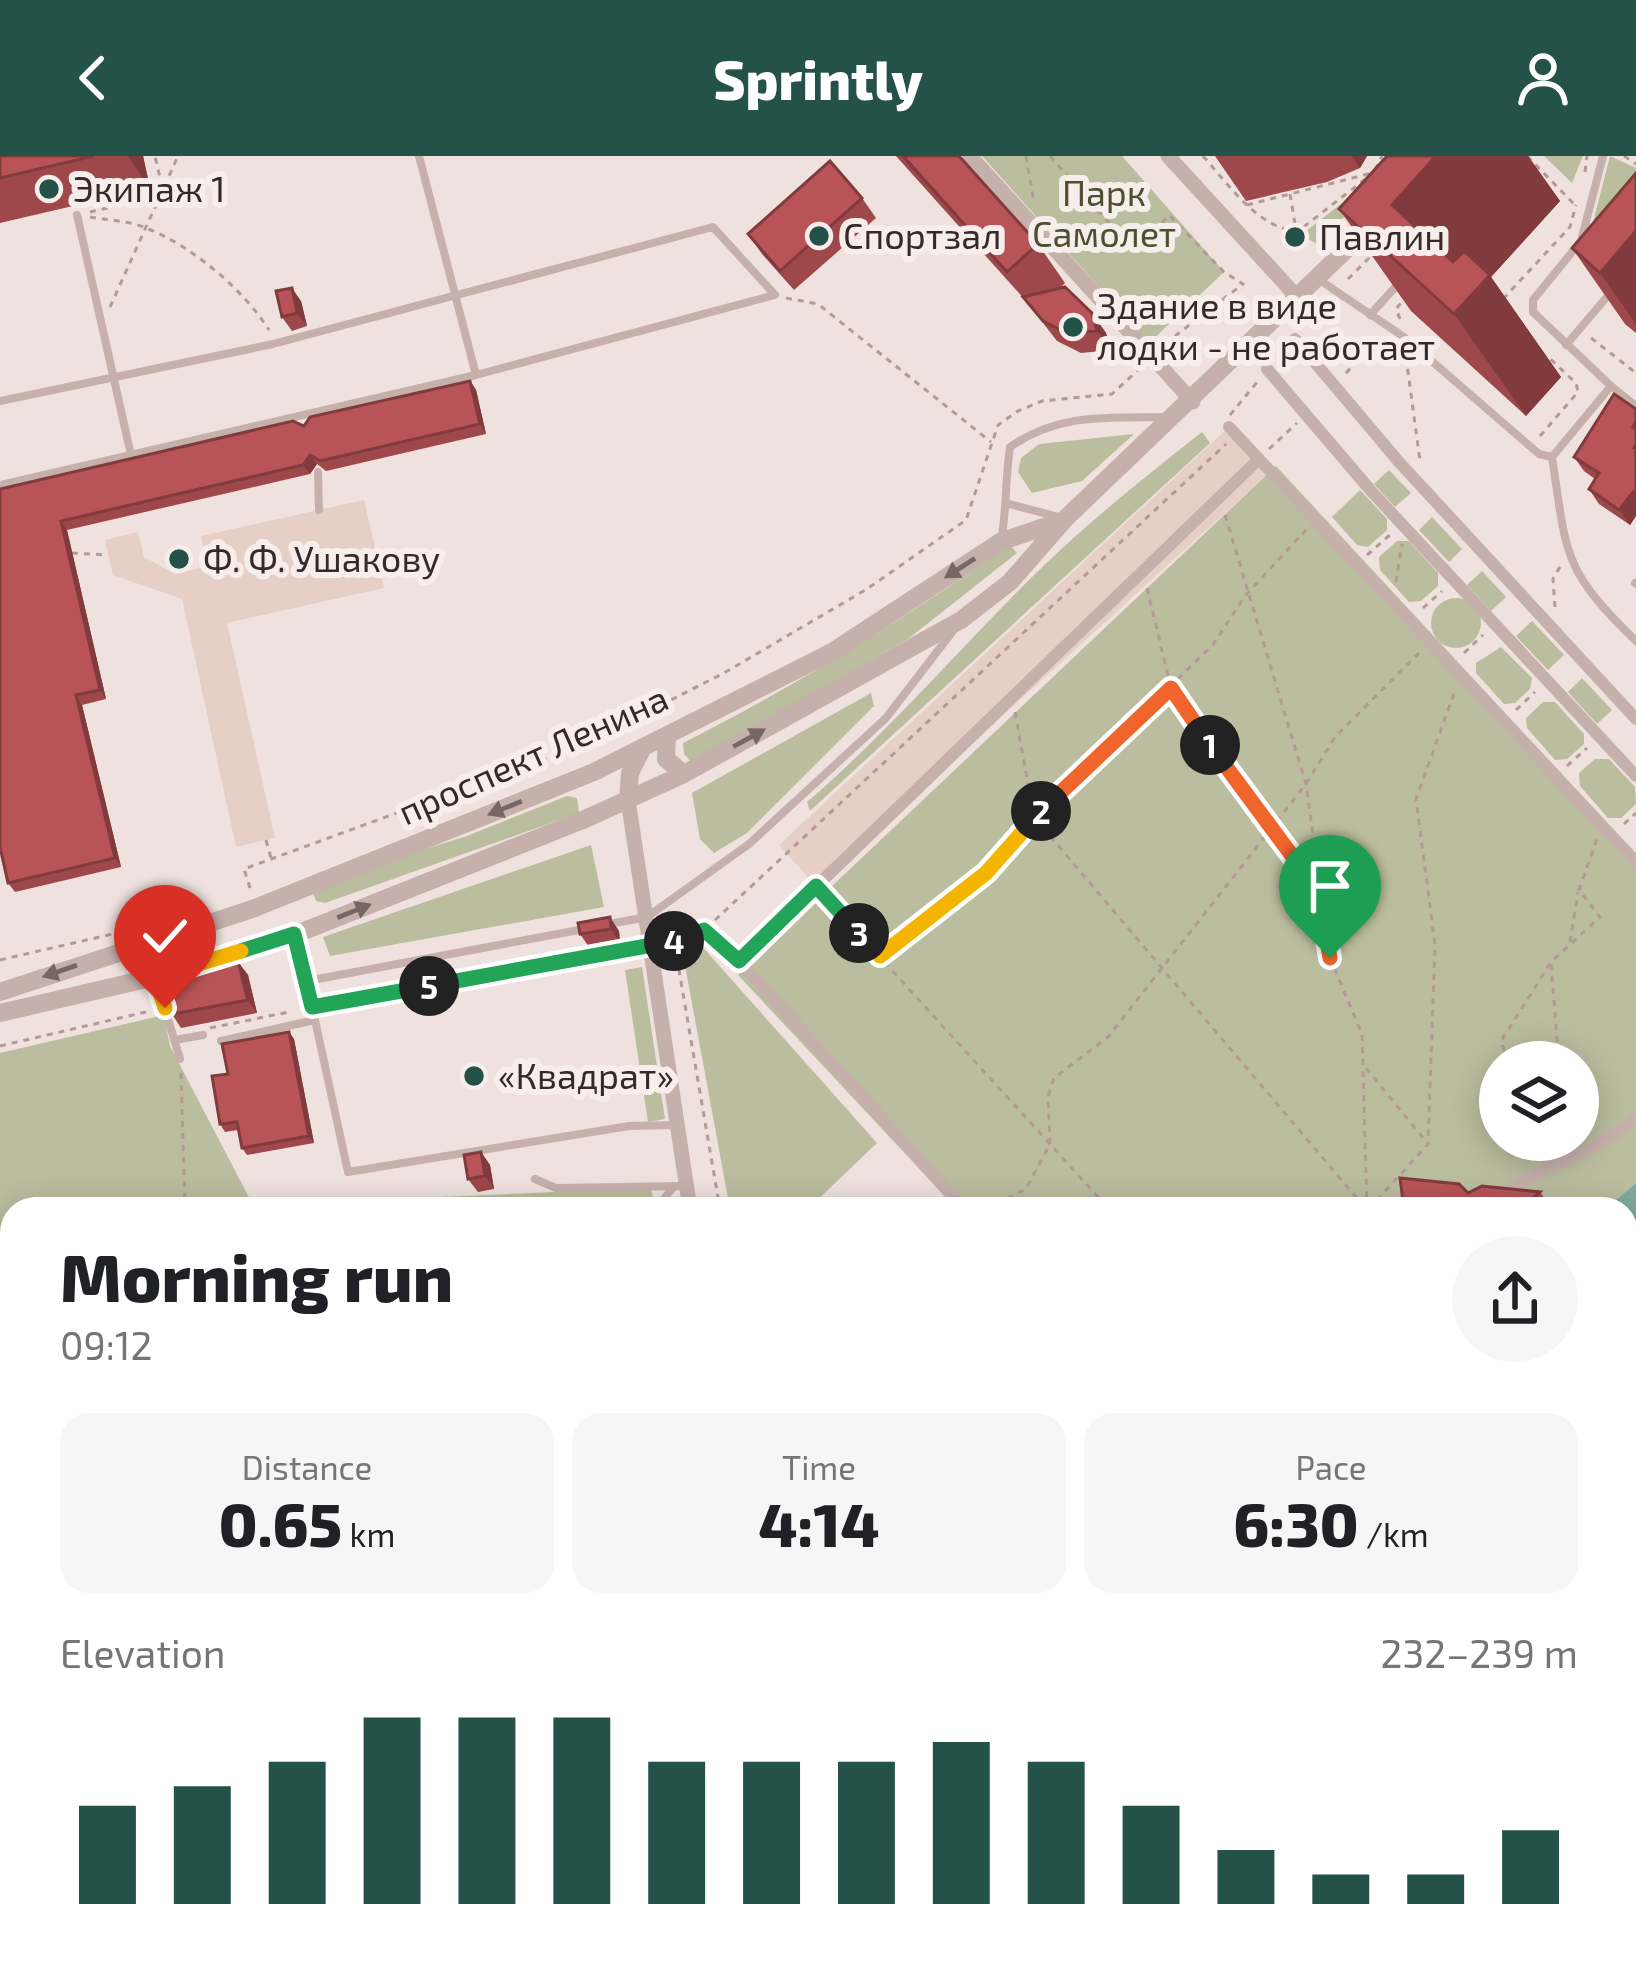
<!DOCTYPE html>
<meta charset="utf-8">
<style>
body{margin:0;font-family:"Exo 2",sans-serif;background:#f6f6f6;color:#202124;height:100vh;display:flex;flex-direction:column;font-size:45px;white-space:nowrap}
*{box-sizing:border-box;margin:0}
p{font-size:39px;color:#757577}
.icon{flex:none;width:66px;height:66px;fill:none;stroke:currentColor;stroke-width:2;stroke-linecap:round;stroke-linejoin:round}
.map{position:relative;flex:1;overflow:hidden}
.panel{position:absolute;left:0px;top:1041px;width:1638px;height:771px;display:flex;flex-direction:column;background:#fff;border-radius:36px 36px 0 0;box-shadow:0 6px 30px #0003}
.panel>*{flex:none}
.tools{position:absolute;left:1479px;top:885px;display:grid;gap:24px}
.tools a{display:grid;place-items:center;width:120px;height:120px;border-radius:50%;background:#fff;box-shadow:0 6px 30px #0003;font-size:60px}
.pin{position:absolute;display:grid;place-items:center;width:102px;height:102px;color:#fff;margin:-123px -51px;border-radius:50% 50% 50% 0;rotate:-45deg;box-shadow:0 0 12px #0007}
.pin .icon{rotate:45deg}
.km{position:absolute;width:60px;height:60px;margin:-30px;border-radius:50%;background:#222;color:#fff;font-size:33px;line-height:60px;text-align:center}
.round{display:grid;place-items:center;flex:none;width:126px;height:126px;border-radius:63px;background:#f6f6f6}
.summary{display:flex;align-items:center;justify-content:space-between;height:204px;padding:0 60px}
h1{font-size:66px;font-weight:800;line-height:90px}
.stats{display:grid;grid-template-columns:repeat(3,1fr);gap:18px;height:204px;padding:12px 60px}
.stats div{display:grid;align-content:center;border-radius:30px;background:#f6f6f6;text-align:center}
.stats b{font-size:60px;font-weight:800}
.stats small{font-size:33px;font-weight:400}
.stats p{font-size:33px}
.chart{height:336px;padding:24px 60px}
.chart p{display:flex;justify-content:space-between}
.chart svg{width:100%;height:216px;margin-top:12px;stroke:#245148;stroke-width:6}
header{display:flex;justify-content:space-between;align-items:center;height:156px;padding:0 60px;background:#245148;color:#fff;font-size:54px;font-weight:800}
.map>svg:first-child{display:block}
</style>
<header><svg class="icon" aria-label="back" viewBox="0 0 24 24"><path d="M15 5l-7 7 7 7"/></svg>Sprintly<svg class="icon" aria-label="person" viewBox="0 0 24 24"><circle cx="12" cy="8" r="4"/><path d="M4 21q1-7 8-7t8 7"/></svg></header>
<div class="map">
<svg width="1636" height="1811" viewBox="0 0 1636 1811">
<rect width="100%" height="100%" fill="#efe2de"/>
<path fill="#bbbd9f" fill-rule="evenodd" d="M 982,0 L 1122,0 L 1224,116 L 1149,187 Z
M 1544,0 L 1583,0 L 1572,27 Z
M 1610,0 L 1636,12 L 1636,27 L 1591,74 Z
M 1375,31 L 1317,88 L 1301,79 L 1360,33 Z
M 1202,276 L 1210,287 L 810,655 L 807,646 C 886,578 954,499 1027,426 C 1082,371 1141,324 1202,276 Z
M 1134,278 L 1082,325 L 1032,337 L 1018,316 L 1021,302 L 1039,288 Z
M 1276,310 L 1636,698 L 1636,1027 L 1605,1053 L 957,1053 L 738,819 ZM 1500,906 L 1578,906 L 1578,984 L 1500,984 Z
M 1389,314 L 1411,337 L 1395,351 L 1374,328 Z
M 1360,334 L 1387,363 L 1387,374 L 1368,391 L 1357,389 L 1332,361 Z
M 1432,361 L 1462,393 L 1449,406 L 1419,374 Z
M 1397,385 L 1409,385 L 1438,417 L 1438,430 L 1421,445 L 1409,446 L 1380,414 L 1379,401 Z
M 1010,389 L 1017,397 L 908,483 L 691,606 L 684,598 L 683,587 C 798,529 905,462 1010,389 Z
M 1482,415 L 1506,441 L 1491,455 L 1467,429 Z
M1431 467a25 25 0 1 1 50 0a25 25 0 1 1-50 0Z
M 1532,465 L 1564,499 L 1548,514 L 1516,480 Z
M 1501,491 L 1532,522 L 1530,533 L 1515,547 L 1504,548 L 1476,517 L 1476,507 Z
M 1582,522 L 1612,554 L 1597,568 L 1568,536 Z
M 871,537 L 874,550 L 747,677 L 714,697 L 700,683 L 692,637 Z
M 1543,546 L 1555,546 L 1584,578 L 1584,588 L 1567,603 L 1555,604 L 1527,572 L 1526,562 Z
M 1595,603 L 1609,603 L 1635,631 L 1636,648 L 1621,662 L 1608,662 L 1580,630 L 1579,617 Z
M 567,640 L 577,642 L 579,657 L 325,747 L 316,745 L 312,734 L 317,727 L 467,680 Z
M 591,689 L 604,751 L 330,800 L 323,781 Z
M 699,787 L 877,987 L 808,1053 L 730,1053 L 684,804 Z
M 642,811 L 665,963 L 648,966 L 625,814 Z
M 164,859 L 170,890 L 253,1049 L 651,1032 L 655,1053 L 12,1053 L 12,1582 L 0,1575 L 0,897 Z
M 333,1800 L 684,1800 L 669,1811 L 345,1811 Z"/>
<path fill="#e5cfc7" d="M 1229,271 L 1271,315 L 816,730 L 779,689 Z
M 364,344 L 384,432 L 227,467 L 275,682 L 236,691 L 182,443 L 113,419 L 105,384 L 138,376 L 144,401 L 175,418 L 208,410 L 201,380 Z"/>
<path fill="#80a9a0" d="M 1636,1027 L 1636,1811 L 1072,1811 L 1092,1800 L 1626,1800 L 1626,1053 L 1605,1053 Z
M 0,1625 L 12,1633 L 12,1800 L 281,1800 L 293,1811 L 0,1811 Z
M 809,1800 L 985,1800 L 968,1811 L 804,1811 Z"/>
<g fill="none" stroke-linecap="round" stroke-linejoin="round">
<path stroke="#b29a95" stroke-width="3" stroke-dasharray="6 6" stroke-linecap="butt" d="M 1026,0 L 1034,46
M 1050,0 L 1135,96 L 1169,59 L 1224,116 L 1243,128 L 1162,190
M 1203,0 C 1229,29 1256,70 1297,76 L 1368,21
M 1527,0 L 1576,50
M 1624,0 L 1636,8
M 1375,14 L 1382,0
M 1585,16 L 1587,0
M 1290,38 L 1296,74
M 1247,49 L 1372,17
M 90,56 L 164,39 L 155,0
M 90,61 C 108,64 130,65 146,72 C 192,90 243,133 269,174
M 1348,123 L 1372,99
M 786,142 L 818,148 L 991,286
M 1503,143 L 1570,71 L 1576,49
M 110,151 L 178,0
M 1400,163 L 1396,153 L 1406,141
M 1591,182 L 1636,217
M 1406,201 L 1420,305
M 1346,217 L 1364,198
M 1230,259 L 1258,225
M 1540,280 L 1578,236 L 1576,227 L 1546,199
M 1269,293 L 1297,267
M 1225,359 L 1306,628 L 1330,802 L 1362,878 L 1367,1053
M 72,397 L 108,399
M 1367,399 L 1391,378
M 1396,426 L 1402,388
M 1147,432 L 1171,532 L 1316,733
M 1555,451 L 1553,423 L 1561,409
M 1423,452 L 1442,435
M 1464,497 L 1483,479
M 1516,554 L 1535,536
M 1015,556 L 1034,661 L 1366,1053
M 1567,610 L 1587,592
M 1624,668 L 1636,657
M 266,684 L 271,702
M 250,732 L 244,713 L 582,589 L 724,517 L 867,433 L 966,364 L 998,269 L 1018,255 L 1042,245 L 1112,238 L 1138,214
M 828,744 L 1109,1053
M 715,764 L 1226,288
M 692,778 L 674,785 L 720,1053
M 1570,786 L 1578,736
M 880,800 L 986,717 L 1034,661 L 1212,490 L 1245,440 L 1306,374
M 0,804 L 117,777
M 1551,808 L 1559,906
M 322,849 L 631,793
M 210,872 L 289,856
M 0,890 L 150,855
M 1508,906 L 1501,885 L 1551,806 L 1600,761 L 1579,734 L 1597,683
M 1366,912 L 1428,988
M 181,917 L 185,1053
M 1535,984 L 1540,999
M 986,1053 L 1026,1033 L 1050,988 L 1048,941 L 1054,922 L 1108,881 L 1306,628 L 1335,581 L 1420,496
M 1369,1053 L 1428,988 L 1435,789 L 1416,643 L 1456,532
M 0,1416 L 12,1411
M 0,1458 L 12,1457
M 0,1608 L 12,1616
M 1015,1811 L 1030,1800"/>
<path stroke="#c6b0ab" stroke-width="8" d="M 419,0 L 476,219
M 1603,0 L 1581,85 L 1533,144 L 1533,156 L 1611,230
M 77,59 L 131,299
M 1318,123 L 1404,181 L 1539,298 L 1552,301
M 1370,159 L 1398,128
M 1566,189 L 1611,136
M 0,245 L 273,188 L 713,71 L 775,139 L 476,219 L 0,329
M 1552,301 C 1567,400 1562,413 1636,485
M 1552,301 L 1611,230 L 1636,250
M 318,316 L 319,354
M 1009,348 L 1059,361
M 1001,385 C 1007,353 1005,324 1010,291 C 1060,256 1109,262 1168,261
M 1635,427 L 1636,428
M 604,769 L 647,761 L 749,688 L 886,562 L 953,475
M 295,780 L 315,864
M 156,823 L 180,903
M 307,825 L 584,773
M 175,884 L 203,879
M 221,885 L 315,864 L 348,1016 L 629,970 L 676,969
M 535,1023 L 556,1032 L 685,1030
M 656,1053 L 674,1030
M 771,1811 L 774,1800"/>
<path stroke="#c6b0ab" stroke-width="12" d="M 1295,183 L 1399,306 L 1636,563
M 1267,213 L 1372,336 L 1636,620
M 1229,271 L 1636,706
M 704,774 L 739,805 L 964,1053
M 739,805 L 1259,303
M 1488,1053 C 1528,1008 1594,1003 1636,961"/>
<path stroke="#c6b0ab" stroke-width="15" d="M 970,0 L 1193,246
M 1168,0 L 1298,142
M 628,644 L 690,1053"/>
<path stroke="#c6b0ab" stroke-width="18" d="M 667,579 L 666,603 L 684,618
M 628,644 L 630,617 L 642,593
M 0,836 L 255,752 L 594,616 L 832,496 L 1000,386 L 1061,365
M 0,857 L 155,821 L 294,779 L 583,664 L 684,618 L 961,464 L 1010,426 L 1065,363 L 1377,64"/>
</g>
<path fill="#9e484b" d="M 0,0 L 143,0 L 150,32 L 0,67 Z
M 896,0 L 959,0 L 1038,88 L 1065,127 L 1060,132 L 1092,157 L 1106,177 L 1111,194 L 1081,197 L 1057,185 L 1026,145 Z
M 1215,0 L 1367,0 L 1360,12 L 1327,26 L 1246,45 Z
M 1387,0 L 1528,0 L 1560,45 L 1491,121 L 1561,221 L 1526,260 L 1411,155 L 1339,53 Z
M 1636,17 L 1636,177 L 1625,168 L 1572,92 Z
M 862,42 L 876,62 L 794,134 L 762,98 L 748,78 Z
M 301,145 L 307,170 L 292,175 L 282,161 Z
M 470,225 L 476,234 L 486,278 L 326,315 L 317,308 L 310,318 L 67,374 L 106,543 L 82,549 L 121,711 L 15,736 L 8,727 L 0,333 L 304,270 Z
M 1636,253 L 1636,360 L 1630,369 L 1599,348 L 1589,333 L 1595,323 L 1584,315 L 1574,301 Z
M 578,767 L 619,775 L 620,787 L 589,791 L 580,778 Z
M 238,806 L 248,819 L 257,857 L 181,872 L 172,858 Z
M 289,876 L 294,883 L 314,987 L 247,999 L 242,992 L 238,974 L 225,976 L 220,968 L 228,918 Z
M 481,996 L 490,1009 L 494,1033 L 478,1036 L 468,1023 Z
M 1400,1022 L 1468,1037 L 1540,1036 L 1552,1053 L 1404,1053 Z"/>
<path fill="#813b3d" d="M 128,0 L 143,0 L 150,32 Z
M 1351,0 L 1367,0 L 1360,12 Z
M 1436,0 L 1528,0 L 1560,45 L 1491,121 L 1561,221 L 1526,260 L 1454,158 L 1392,49 Z
M 1636,75 L 1636,168 L 1600,117 Z
M 292,132 L 301,145 L 307,170 L 297,157 Z
M 1092,157 L 1106,177 L 1111,194 L 1097,175 Z
M 470,225 L 476,234 L 486,278 L 480,268 Z
M 310,299 L 317,308 L 310,318 L 303,309 Z
M 1633,336 L 1636,340 L 1636,360 L 1630,369 L 1619,354 Z
M 61,365 L 67,374 L 106,543 L 100,534 Z
M 76,539 L 82,549 L 121,711 L 115,702 Z
M 610,761 L 619,775 L 620,787 L 611,773 Z
M 238,806 L 248,819 L 257,857 L 248,844 Z
M 289,876 L 294,883 L 314,987 L 309,980 Z
M 481,996 L 490,1009 L 494,1033 L 485,1020 Z
M 745,1800 L 759,1800 L 755,1811 L 742,1811 Z"/>
<path fill="#b85457" stroke="#813b3d" stroke-width="3" d="M 0,0 L 94,0 L 0,22 Z
M 903,0 L 959,0 L 1038,88 L 1007,116 Z
M 1387,0 L 1436,0 L 1392,49 L 1453,106 L 1464,95 L 1490,119 L 1454,158 L 1339,53 Z
M 830,5 L 862,42 L 780,115 L 748,78 Z
M 1636,17 L 1636,75 L 1600,117 L 1572,92 Z
M 1065,131 L 1092,157 L 1097,175 L 1067,177 L 1043,165 L 1023,141 Z
M 292,132 L 297,157 L 282,161 L 276,135 Z
M 470,225 L 480,268 L 320,305 L 310,299 L 303,309 L 61,365 L 100,534 L 76,539 L 115,702 L 8,727 L 0,691 L 0,333 L 293,265 L 304,270 L 310,261 Z
M 1614,238 L 1636,253 L 1636,266 L 1633,271 L 1636,273 L 1636,289 L 1634,292 L 1636,293 L 1636,338 L 1633,336 L 1619,354 L 1589,333 L 1599,317 L 1574,301 Z
M 610,761 L 611,773 L 580,778 L 578,767 Z
M 238,806 L 248,844 L 172,858 L 163,821 Z
M 289,876 L 309,980 L 242,992 L 237,966 L 220,968 L 212,920 L 228,918 L 222,888 Z
M 481,996 L 485,1020 L 468,1023 L 464,999 Z
M 1400,1022 L 1459,1028 L 1468,1037 L 1482,1030 L 1540,1036 L 1523,1051 L 1421,1043 L 1422,1053 L 1404,1053 Z
M 732,1800 L 745,1800 L 742,1811 L 728,1811 Z"/>
<defs><path id="oneway-solid" d="M-6-.8H1V-3.2L6.5 0L1 3.2V.8H-6Z" transform="scale(3)"/></defs>
<g fill="#766664">
<use href="#oneway-solid" transform="translate(960 412) rotate(147)"/>
<use href="#oneway-solid" transform="translate(749 582) rotate(-29)"/>
<use href="#oneway-solid" transform="translate(505 652) rotate(158)"/>
<use href="#oneway-solid" transform="translate(354 755) rotate(-22)"/>
<use href="#oneway-solid" transform="translate(60 815) rotate(161)"/>
</g>
<g fill="none" stroke-linecap="round" stroke-linejoin="round">
<defs>
<path id="split-1" d="M 1210,589 L 1319,736 L 1330,802"/>
<path id="split-2" d="M 1041,655 L 1171,532 L 1210,589"/>
<path id="split-3" d="M 859,777 L 880,800 L 986,717 L 1041,655"/>
<path id="split-4" d="M 674,785 L 704,774 L 739,805 L 816,730 L 859,777"/>
<path id="split-5" d="M 429,830 L 674,785"/>
<path id="split-6" d="M 241,795 L 294,778 L 312,851 L 429,830"/>
<path id="split-7" d="M 165,852 L 155,821 L 241,795"/>
</defs>
<use href="#split-1" stroke="#fff" stroke-width="24"/>
<use href="#split-2" stroke="#fff" stroke-width="24"/>
<use href="#split-3" stroke="#fff" stroke-width="24"/>
<use href="#split-4" stroke="#fff" stroke-width="24"/>
<use href="#split-5" stroke="#fff" stroke-width="24"/>
<use href="#split-6" stroke="#fff" stroke-width="24"/>
<use href="#split-7" stroke="#fff" stroke-width="24"/>
<use href="#split-1" stroke="#f0652b" stroke-width="15"/>
<use href="#split-2" stroke="#f0652b" stroke-width="15"/>
<use href="#split-3" stroke="#f5b400" stroke-width="15"/>
<use href="#split-4" stroke="#22a559" stroke-width="15"/>
<use href="#split-5" stroke="#22a559" stroke-width="15"/>
<use href="#split-6" stroke="#22a559" stroke-width="15"/>
<use href="#split-7" stroke="#f5b400" stroke-width="15"/>
</g>
<g fill="#245148" stroke="#f7edea" stroke-width="4.5">
<circle cx="49" cy="33" r="12"/>
<circle cx="819" cy="80" r="12"/>
<circle cx="1295" cy="81" r="12"/>
<circle cx="1073" cy="171" r="12"/>
<circle cx="179" cy="403" r="12"/>
<circle cx="474" cy="920" r="12"/>
</g>
<g text-anchor="middle" stroke-width="12" stroke-linejoin="round" paint-order="stroke">
<g font-size="36" fill="#352a29" stroke="#f7edea" text-anchor="start">
<text x="73" y="46">Экипаж 1</text>
<text x="843" y="93">Спортзал</text>
<text x="1319" y="94">Павлин</text>
<text x="1097" y="163">Здание в виде<tspan x="1097" dy="41">лодки - не работает</tspan></text>
<text x="203" y="416">Ф. Ф. Ушакову</text>
<text x="498" y="933">«Квадрат»</text>
</g>
<g font-size="36" fill="#4d5030" stroke="#f7edea">
<text x="1104" y="50">Парк<tspan x="1104" dy="41">Самолет</tspan></text>
</g>
<g font-size="36" fill="#352a29" stroke="#f7edea">
<text transform="translate(533 599) rotate(-24)" y="13">проспект Ленина</text>
</g>
</g>
</svg>
<div class="tools">
<a><svg class="icon" aria-label="layers" viewBox="0 0 24 24"><path d="M12 4l9 5-9 5-9-5zM3 14l9 5 9-5"/></svg></a>
</div>
<div class="pin" style="left:1330px;top:802px;background:#1e9e55"><svg class="icon" aria-label="arrive" viewBox="0 0 24 24"><path d="M6 21V4h12l-3 4 3 4H6"/></svg></div>
<div class="pin" style="left:165px;top:852px;background:#d93025"><svg class="icon" aria-label="check" viewBox="0 0 24 24"><path d="M5 12l5 5 9-10"/></svg></div>
<b class="km" style="left:1210px;top:589px">1</b>
<b class="km" style="left:1041px;top:655px">2</b>
<b class="km" style="left:859px;top:777px">3</b>
<b class="km" style="left:674px;top:785px">4</b>
<b class="km" style="left:429px;top:830px">5</b>
<section class="panel">
<div class="summary"><div><h1>Morning run</h1><p>09:12</p></div><a class="round"><svg class="icon" aria-label="share" viewBox="0 0 24 24"><path d="M12 15V3M7 8l5-5 5 5M5 13v7h14v-7"/></svg></a></div>
<div class="stats">
<div><p>Distance</p><b>0.65<small> km</small></b></div>
<div><p>Time</p><b>4:14</b></div>
<div><p>Pace</p><b>6:30<small> /km</small></b></div>
</div>
<div class="chart"><p><span>Elevation</span>232–239 m</p>
<svg viewBox="0 0 160 44" preserveAspectRatio="none"><path d="M5 44V24M15 44V20M25 44V15M35 44V6M45 44V6M55 44V6M65 44V15M75 44V15M85 44V15M95 44V11M105 44V15M115 44V24M125 44V33M135 44V38M145 44V38M155 44V29"/></svg>
</div>
</section>
</div>
